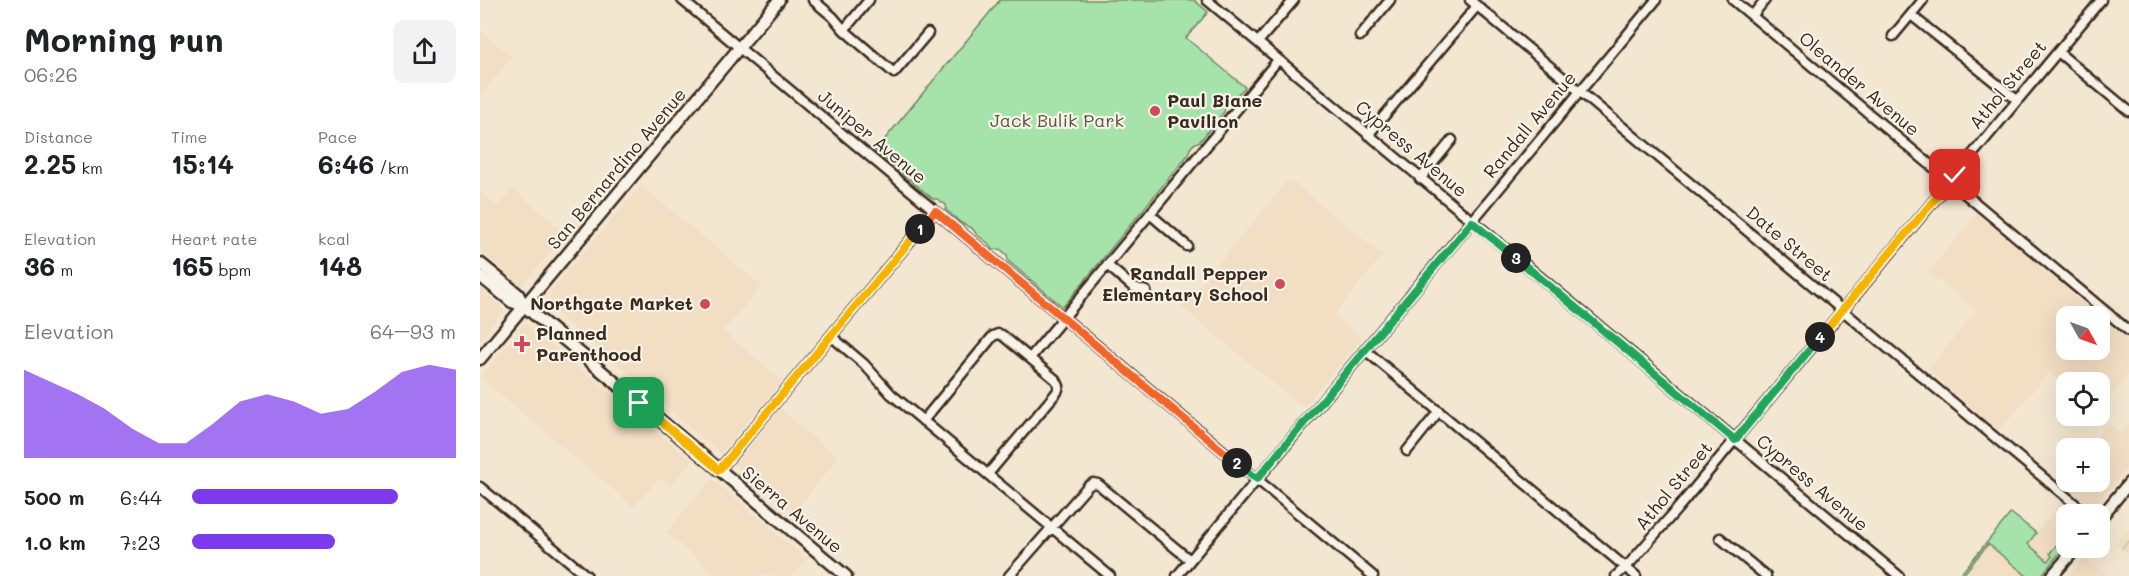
<!DOCTYPE html>
<meta charset="utf-8">
<style>
body{margin:0;font-family:Mali,sans-serif;background:#f2f2f2;color:#202124;height:100vh;display:flex;flex-direction:column;font-size:22px;white-space:nowrap}
*{box-sizing:border-box;margin:0}
p{font-size:20px;color:#757577}
.icon{flex:none;width:33px;height:33px;fill:none;stroke:currentColor;stroke-width:2;stroke-linecap:round;stroke-linejoin:round}
.map{position:relative;flex:1;overflow:hidden}
.panel{display:flex;flex-direction:column;background:#fff;width:480px}
.panel>*{flex:none}
.needle{width:39px;rotate:130deg}
.fabs{position:absolute;left:1576px;top:306px;display:grid;gap:12px}
.fabs a{display:grid;place-items:center;width:54px;height:54px;border-radius:12px;background:#fff;box-shadow:0 6px 24px #0002;font-size:30px}
.pin{position:absolute;display:grid;place-items:center;width:51px;height:51px;color:#fff;margin:-26px;border-radius:12px;box-shadow:0 3px 9px #0006}
.km{position:absolute;width:30px;height:30px;margin:-15px;border-radius:50%;background:#222;color:#fff;font-size:16px;line-height:30px;text-align:center}
.round{display:grid;place-items:center;flex:none;width:63px;height:63px;border-radius:12px;background:#f2f2f2}
.summary{display:flex;align-items:center;justify-content:space-between;height:102px;padding:0 24px}
h1{font-size:33px;font-weight:700;line-height:45px}
.stats{display:grid;grid-template-columns:repeat(3,1fr);gap:9px;height:102px;padding:6px 24px}
.stats div{display:grid;align-content:center}
.stats b{font-size:26px;font-weight:700}
.stats small{font-size:16px;font-weight:400}
.stats p{font-size:16px}
.chart{height:168px;padding:12px 24px}
.chart p{display:flex;justify-content:space-between}
.chart svg{width:100%;height:108px;margin-top:6px;fill:#7c3aed;opacity:.7}
ul{padding:0 24px;list-style:none;font-size:20px}
li{display:grid;grid-template-columns:96px 72px 1fr;align-items:center;height:45px}
li i{height:15px;border-radius:8px;background:#7c3aed}
main{display:flex;flex:1;min-height:0}
.map>svg:first-child{display:block}
</style>
<main>
<section class="panel">
<div class="summary"><div><h1>Morning run</h1><p>06:26</p></div><a class="round"><svg class="icon" aria-label="share" viewBox="0 0 24 24"><path d="M12 15V3M7 8l5-5 5 5M5 13v7h14v-7"/></svg></a></div>
<div class="stats">
<div><p>Distance</p><b>2.25<small> km</small></b></div>
<div><p>Time</p><b>15:14</b></div>
<div><p>Pace</p><b>6:46<small> /km</small></b></div>
</div>
<div class="stats">
<div><p>Elevation</p><b>36<small> m</small></b></div>
<div><p>Heart rate</p><b>165<small> bpm</small></b></div>
<div><p>kcal</p><b>148</b></div>
</div>
<div class="chart"><p><span>Elevation</span>64–93 m</p>
<svg viewBox="0 0 160 44" preserveAspectRatio="none"><path d="M0 44V8L10 13L20 18L30 24L40 32L50 38L60 38L70 30L80 21L90 18L100 21L110 26L120 24L130 17L140 9L150 6L160 8V44z"/></svg>
</div>
<ul>
<li><b>500 m</b>6:44<i style="width:78%"></i></li>
<li><b>1.0 km</b>7:23<i style="width:54%"></i></li>
</ul>
</section>
<div class="map">
<svg width="1649" height="576" viewBox="0 0 1649 576">
<defs>
<pattern id="industrial-furrows" width="10" height="10" patternUnits="userSpaceOnUse" patternTransform="scale(1.5)"><rect width="10" height="10" fill="#f2dec2"/><path d="M-1 1l2-2M0 10L10 0M9 11l2-2" fill="none" stroke="#d0bfa6"/></pattern>
</defs>
<rect width="100%" height="100%" fill="#f4e7d2"/>
<filter id="ink" filterUnits="userSpaceOnUse"><feTurbulence type="fractalNoise" baseFrequency=".0167" numOctaves="2"/><feDisplacementMap in="SourceGraphic" scale="12" xChannelSelector="R" yChannelSelector="G"/><feConvolveMatrix kernelMatrix="1 2 1 2 8 2 1 2 1" color-interpolation-filters="sRGB"/></filter>
<g filter="url(#ink)">
<path fill="#f2dec2" d="M 0,30 L 32,57 L 0,96 Z
M 809,179 L 903,255 L 854,315 L 882,338 L 823,408 L 702,307 Z
M 161,185 L 282,286 L 243,331 L 303,380 L 241,453 L 214,432 L 171,391 L 71,310 L 70,292 Z
M 33,188 L 87,234 L 42,285 L 0,251 L 0,192 L 17,206 Z
M 1497,214 L 1619,316 L 1587,316 L 1587,350 L 1620,350 L 1620,317 L 1649,342 L 1649,374 L 1620,408 L 1620,382 L 1587,382 L 1587,387 L 1569,372 L 1519,431 L 1448,369 L 1496,311 L 1448,272 Z
M 0,287 L 24,310 L 0,340 Z
M 45,323 L 212,461 L 190,487 L 179,478 L 154,507 L 0,378 Z
M 300,409 L 358,458 L 314,513 L 256,466 L 256,463 Z
M 1628,423 L 1641,433 L 1649,423 L 1649,465 L 1616,505 L 1610,506 L 1592,491 L 1600,482 L 1620,482 L 1620,448 L 1607,448 Z
M 232,479 L 327,559 L 312,576 L 236,576 L 186,532 Z
M 1583,500 L 1600,514 L 1587,514 L 1587,544 L 1571,564 L 1547,544 Z
M 1508,541 L 1550,576 L 1479,576 Z
M 1605,557 L 1619,569 L 1628,576 L 1589,576 Z"/>
<path fill="url(#industrial-furrows)" d="M 1649,528 L 1649,554 L 1636,544 Z"/>
<path fill="#a5e3aa" stroke="#708664" stroke-width="1.5" d="M 520,0 L 714,0 L 728,12 L 706,38 L 765,87 C 758,96 745,101 744,112 L 720,141 C 714,143 709,148 708,155 L 583,307 L 528,261 L 527,255 L 520,249 L 513,250 L 508,243 L 497,235 L 492,228 L 481,223 L 466,210 L 466,205 L 457,199 L 453,199 L 395,151 Z
M 1531,513 L 1556,533 L 1548,544 L 1568,561 L 1572,556 L 1570,553 L 1587,532 L 1587,544 L 1561,576 L 1547,576 L 1508,544 L 1482,576 L 1479,576 Z"/>
<g fill="none" stroke-linecap="round" stroke-linejoin="round">
<defs>
<path id="minor" d="M 202,0 L 893,576
M 333,0 L 353,17 L 364,30 L 414,73 L 448,33
M 727,0 L 1419,576
M 990,0 L 1607,514
M 1253,0 L 1649,331
M 1431,15 L 1537,100
M 1272,16 L 1285,0
M 364,30 L 389,0
M 880,36 L 910,0
M 1413,36 L 1443,0
M 778,42 L 814,0
M 1578,52 L 1649,111
M 888,135 L 997,6
M 940,179 L 972,140
M 670,214 L 707,246
M 627,265 L 653,287 L 666,291
M 351,336 L 384,364 L 411,394 L 630,576
M 885,350 L 1156,576
M 550,358 L 798,60
M 443,421 L 513,336 L 518,334 L 522,335 L 576,380 L 579,386 L 577,392 L 508,474
M 927,451 L 959,411
M 239,470 L 455,211
M 0,487 L 107,576
M 1240,538 L 1286,576
M 529,576 L 608,486 L 613,483 L 618,484 L 710,560
M 697,576 L 1176,0
M 1136,576 L 1150,563 L 1198,508 L 1621,0"/>
<path id="major" d="M 0,263 L 38,294 L 44,306
M 0,276 L 32,302 L 44,306 L 366,576
M 0,359 L 299,0
M 1620,518 L 1649,483
M 1572,576 L 1596,548"/>
</defs>
<use href="#minor" stroke="#3b2a1e" stroke-width="13"/>
<use href="#major" stroke="#3b2a1e" stroke-width="15"/>
<use href="#minor" stroke="#f7f3e8" stroke-width="8"/>
<use href="#major" stroke="#f7f3e8" stroke-width="10"/>
</g>
</g>
<g fill="none" stroke-linecap="round" stroke-linejoin="round" filter="url(#ink)">
<defs>
<path id="split-1" d="M 159,403 L 239,470 L 440,229"/>
<path id="split-2" d="M 440,229 L 455,211 L 757,463"/>
<path id="split-3" d="M 757,463 L 777,479 L 992,222 L 1036,258"/>
<path id="split-4" d="M 1036,258 L 1255,440 L 1340,337"/>
<path id="split-5" d="M 1340,337 L 1475,175"/>
</defs>
<use href="#split-1" stroke="#fff" stroke-width="12"/>
<use href="#split-2" stroke="#fff" stroke-width="12"/>
<use href="#split-3" stroke="#fff" stroke-width="12"/>
<use href="#split-4" stroke="#fff" stroke-width="12"/>
<use href="#split-5" stroke="#fff" stroke-width="12"/>
<use href="#split-1" stroke="#f5b400" stroke-width="8"/>
<use href="#split-2" stroke="#f0652b" stroke-width="8"/>
<use href="#split-3" stroke="#22a559" stroke-width="8"/>
<use href="#split-4" stroke="#22a559" stroke-width="8"/>
<use href="#split-5" stroke="#f5b400" stroke-width="8"/>
</g>
<g fill="#d1495b" stroke="#f7f3e8" stroke-width="2">
<circle cx="675" cy="111" r="6"/>
<circle cx="800" cy="284" r="6"/>
<circle cx="225" cy="304" r="6"/>
<path d="M39 335h6v6h6v6h-6v6h-6v-6h-6v-6h6z"/>
</g>
<g text-anchor="middle" stroke-width="4.5" stroke-linejoin="round" paint-order="stroke">
<g font-size="18" fill="#3b2a1e" stroke="#f7f3e8">
<text transform="translate(1379 84) rotate(40)" y="6">Oleander Avenue</text>
<text transform="translate(1528 85) rotate(-50)" y="6">Athol Street</text>
<text transform="translate(1050 125) rotate(-50)" y="6">Randall Avenue</text>
<text transform="translate(392 137) rotate(40)" y="6">Juniper Avenue</text>
<text transform="translate(931 149) rotate(40)" y="6">Cypress Avenue</text>
<text transform="translate(137 169) rotate(-50)" y="6">San Bernardino Avenue</text>
<text transform="translate(1309 244) rotate(40)" y="6">Date Street</text>
<text transform="translate(1332 483) rotate(40)" y="6">Cypress Avenue</text>
<text transform="translate(1194 486) rotate(-50)" y="6">Athol Street</text>
<text transform="translate(312 510) rotate(40)" y="6">Sierra Avenue</text>
</g>
<g font-size="18" font-weight="bold" fill="#3b2a1e" stroke="#f7f3e8" text-anchor="start">
<text x="687" y="107">Paul Biane<tspan x="687" dy="21">Pavilion</tspan></text>
<text x="788" y="280" text-anchor="end">Randall Pepper<tspan x="788" dy="21">Elementary School</tspan></text>
<text x="213" y="310" text-anchor="end">Northgate Market</text>
<text x="56" y="340">Planned<tspan x="56" dy="21">Parenthood</tspan></text>
</g>
<g font-size="18" fill="#565841" stroke="#f7f3e8">
<text x="577" y="127">Jack Bulik Park</text>
</g>
</g>
</svg>
<div class="fabs">
<a><svg class="needle" viewBox="-14 -14 28 28"><path d="M0-13l5 13h-10z" fill="#e53935"/><path d="M0 13l5-13h-10z" fill="#757577"/></svg></a>
<a><svg class="icon" aria-label="locate" viewBox="0 0 24 24"><circle cx="12" cy="12" r="6"/><path d="M12 2v4M12 18v4M2 12h4M18 12h4"/></svg></a>
<a>+</a>
<a>−</a>
</div>
<div class="pin" style="left:159px;top:403px;background:#1e9e55"><svg class="icon" aria-label="arrive" viewBox="0 0 24 24"><path d="M6 21V4h12l-3 4 3 4H6"/></svg></div>
<div class="pin" style="left:1475px;top:175px;background:#d93025"><svg class="icon" aria-label="check" viewBox="0 0 24 24"><path d="M5 12l5 5 9-10"/></svg></div>
<b class="km" style="left:440px;top:229px">1</b>
<b class="km" style="left:757px;top:463px">2</b>
<b class="km" style="left:1036px;top:258px">3</b>
<b class="km" style="left:1340px;top:337px">4</b>
</div>
</main>
